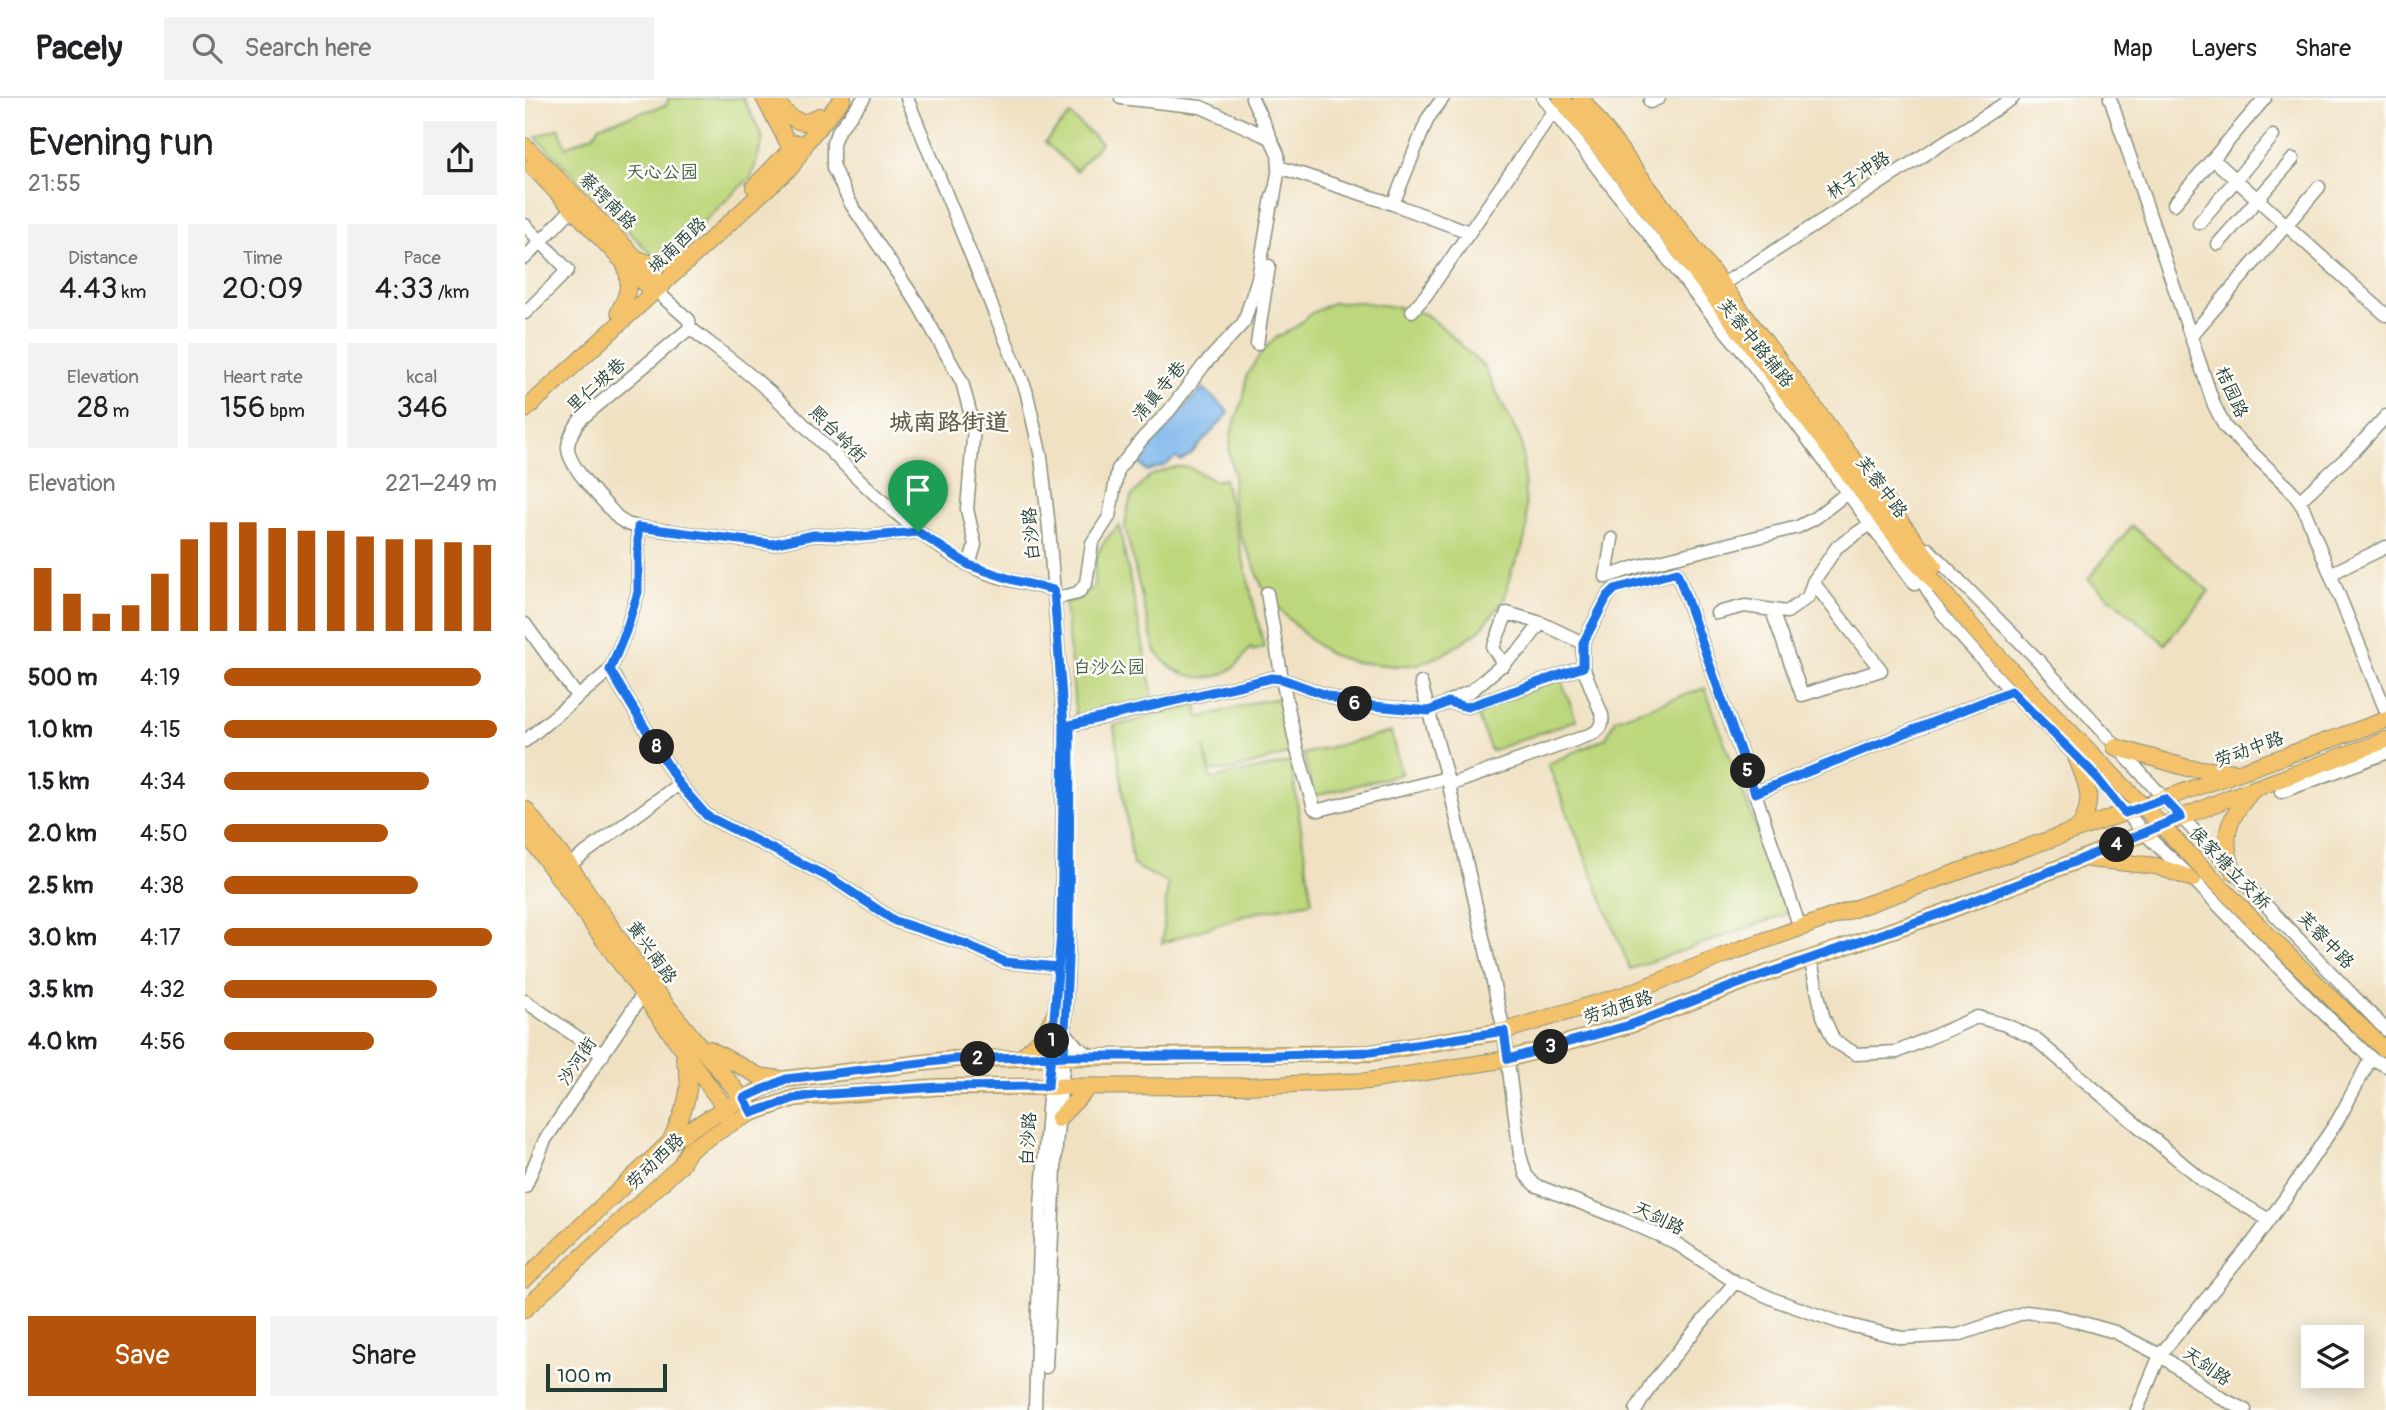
<!DOCTYPE html>
<meta charset="utf-8">
<style>
body{margin:0;font-family:Pangolin,"LXGW WenKai TC",sans-serif;background:#f2f2f2;color:#202124;height:100vh;display:flex;flex-direction:column;font-size:26px;white-space:nowrap}
*{box-sizing:border-box;margin:0}
p{font-size:23px;color:#757577}
.icon{flex:none;width:38px;height:38px;fill:none;stroke:currentColor;stroke-width:2;stroke-linecap:round;stroke-linejoin:round}
.map{position:relative;flex:1;overflow:hidden}
.side{display:flex;flex-direction:column;background:#fff;width:525px}
.side>*{flex:none}
.tools{position:absolute;left:1776px;top:1227px;display:grid;gap:14px}
.tools a{display:grid;place-items:center;width:63px;height:63px;border-radius:0px;background:#fff;box-shadow:0 4px 18px #0003;font-size:35px}
.scale{position:absolute;left:21px;bottom:18px;width:121px;box-sizing:border-box;padding-left:7px;border:4px solid #1f3d34;border-top:0;font-size:19px;line-height:24px;white-space:nowrap;color:#1f3d34;-webkit-text-stroke:5px #fdfcf7;paint-order:stroke}
.pin{position:absolute;display:grid;place-items:center;width:60px;height:60px;color:#fff;margin:-72px -30px;border-radius:50% 50% 50% 0;rotate:-45deg;box-shadow:0 0 7px #0007}
.pin .icon{rotate:45deg}
.km{position:absolute;width:35px;height:35px;margin:-18px;border-radius:50%;background:#222;color:#fff;font-size:19px;line-height:35px;text-align:center}
.round{display:grid;place-items:center;flex:none;width:74px;height:74px;border-radius:0px;background:#f2f2f2}
.head{display:flex;align-items:center;justify-content:space-between;height:119px;padding:0 28px}
h1{font-size:38px;font-weight:600;line-height:52px}
.figures{display:grid;grid-template-columns:repeat(3,1fr);gap:10px;height:119px;padding:7px 28px}
.figures div{display:grid;align-content:center;border-radius:0px;background:#f2f2f2;text-align:center}
.figures b{font-size:30px;font-weight:600}
.figures small{font-size:19px;font-weight:400}
.figures p{font-size:19px}
.chart{height:196px;padding:14px 28px}
.chart p{display:flex;justify-content:space-between}
.chart svg{width:100%;height:126px;margin-top:7px;stroke:#b45309;stroke-width:6}
.button{display:flex;gap:14px;margin-top:auto;padding:14px 28px}
.button a{flex:1;height:80px;border-radius:0px;background:#b45309;color:#fff;font-size:28px;font-weight:600;line-height:80px;text-align:center}
.button a+a{background:#f2f2f2;color:#202124}
ul{padding:0 28px;list-style:none;font-size:23px}
li{display:grid;grid-template-columns:112px 84px 1fr;align-items:center;height:52px}
li i{height:18px;border-radius:9px;background:#b45309}
header{display:flex;align-items:center;gap:42px;box-sizing:border-box;height:98px;padding:0 35px;background:#fff;border-bottom:2px solid #e0e0e0}
header strong{font-size:33px}
nav{display:flex;gap:38px;margin-inline-start:auto;font-size:24px}
.search{width:490px;height:63px;background:#f2f2f2;display:flex;align-items:center;gap:18px;box-sizing:border-box;padding:0 24px;border-radius:0px;color:#757577;font-size:26px}
main{display:flex;flex:1;min-height:0}
.map>svg:first-child{display:block}
</style>
<header>
<strong>Pacely</strong>
<div class="search"><svg class="icon" aria-label="search" viewBox="0 0 24 24"><circle cx="10" cy="10" r="6"/><path d="M15 15l6 6"/></svg>Search here</div>
<nav><a>Map</a><a>Layers</a><a>Share</a></nav>
</header>
<main>
<section class="side">
<div class="head"><div><h1>Evening run</h1><p>21:55</p></div><a class="round"><svg class="icon" aria-label="share" viewBox="0 0 24 24"><path d="M12 15V3M7 8l5-5 5 5M5 13v7h14v-7"/></svg></a></div>
<div class="figures">
<div><p>Distance</p><b>4.43<small> km</small></b></div>
<div><p>Time</p><b>20:09</b></div>
<div><p>Pace</p><b>4:33<small> /km</small></b></div>
</div>
<div class="figures">
<div><p>Elevation</p><b>28<small> m</small></b></div>
<div><p>Heart rate</p><b>156<small> bpm</small></b></div>
<div><p>kcal</p><b>346</b></div>
</div>
<div class="chart"><p><span>Elevation</span>221–249 m</p>
<svg viewBox="0 0 160 44" preserveAspectRatio="none"><path d="M5 44V22M15 44V31M25 44V38M35 44V35M45 44V24M55 44V12M65 44V6M75 44V6M85 44V8M95 44V9M105 44V9M115 44V11M125 44V12M135 44V12M145 44V13M155 44V14"/></svg>
</div>
<ul>
<li><b>500 m</b>4:19<i style="width:94%"></i></li>
<li><b>1.0 km</b>4:15<i style="width:100%"></i></li>
<li><b>1.5 km</b>4:34<i style="width:75%"></i></li>
<li><b>2.0 km</b>4:50<i style="width:60%"></i></li>
<li><b>2.5 km</b>4:38<i style="width:71%"></i></li>
<li><b>3.0 km</b>4:17<i style="width:98%"></i></li>
<li><b>3.5 km</b>4:32<i style="width:78%"></i></li>
<li><b>4.0 km</b>4:56<i style="width:55%"></i></li>
</ul>
<div class="button"><a>Save</a><a>Share</a></div>
</section>
<div class="map">
<svg width="1861" height="1312" viewBox="0 0 1861 1312">
<rect width="100%" height="100%" fill="#fdfcf7"/>
<filter id="ink" filterUnits="userSpaceOnUse"><feTurbulence type="fractalNoise" baseFrequency=".0143" numOctaves="2"/><feDisplacementMap in="SourceGraphic" scale="14" xChannelSelector="R" yChannelSelector="G"/><feConvolveMatrix kernelMatrix="1 2 1 2 8 2 1 2 1" color-interpolation-filters="sRGB"/></filter>
<filter id="wash" filterUnits="userSpaceOnUse"><feTurbulence type="fractalNoise" baseFrequency=".00686" numOctaves="4" result="noise"/><feDisplacementMap in="SourceGraphic" scale="28" xChannelSelector="R" yChannelSelector="G"/><feGaussianBlur stdDeviation="1.57" result="paint"/><feColorMatrix in="noise" values="0 0 0 0 0 0 0 0 0 0 0 0 0 0 0 0 0 1.4 0 .05"/><feComposite in="paint" operator="in"/></filter>
<g filter="url(#wash)">
<rect width="100%" height="100%" fill="#f0e1c3"/>
<path fill="#bdd77c" stroke="#6e8a58" stroke-width="2" d="M 143,0 L 218,0 L 238,40 L 227,78 L 148,152 L 136,158 L 128,158 L 11,39 L 34,30 L 41,49 L 70,36 L 75,27 L 142,7 Z
M 545,17 L 576,45 L 551,73 L 520,44 Z
M 835,204 L 878,210 L 900,216 L 917,229 L 959,269 L 997,345 L 1002,430 L 997,451 L 987,471 L 979,502 L 954,533 L 917,557 L 893,566 L 871,568 L 828,564 L 805,556 L 784,541 L 752,509 L 737,488 L 727,462 L 716,440 L 707,401 L 709,376 L 704,354 L 707,332 L 719,299 L 722,277 L 738,252 L 752,239 L 771,229 L 785,216 L 807,205 Z
M 650,369 L 663,369 L 690,383 L 699,381 L 739,549 L 728,553 L 726,549 C 719,558 713,568 702,574 C 676,587 642,575 629,549 L 600,429 L 602,414 L 606,399 L 624,378 Z
M 594,427 L 629,602 L 551,621 L 540,505 L 554,500 L 569,488 C 570,453 571,452 594,427 Z
M 1607,428 L 1684,493 L 1640,546 L 1563,481 Z
M 1036,581 L 1051,622 L 966,653 L 951,613 Z
M 1180,590 L 1262,816 L 1105,871 L 1023,666 L 1081,640 L 1090,621 Z
M 756,600 L 769,654 L 709,672 L 686,673 L 679,649 L 686,681 L 766,664 L 787,804 L 728,815 L 637,845 L 643,785 L 608,767 L 589,628 L 671,608 L 674,620 L 730,604 Z
M 866,634 L 876,676 L 789,698 L 778,656 Z"/>
<path fill="#7bb5ec" stroke="#4d7990" stroke-width="2" d="M 678,290 L 703,313 L 703,316 L 666,356 L 656,363 L 651,359 L 641,367 L 622,373 L 611,361 Z"/>
</g>
<g filter="url(#ink)">
<g fill="none" stroke-linecap="round" stroke-linejoin="round">
<defs>
<path id="minor" d="M 339,0 L 313,33 L 308,45 L 308,70 L 326,106 L 393,206 L 437,284 L 449,329 L 442,411 L 450,447 L 444,467
M 382,0 L 501,292 L 516,359 L 524,430 L 539,628 L 536,835 L 516,1108 L 510,1312
M 596,0 L 676,9 L 745,40
M 727,0 L 753,56 L 754,69 L 748,105
M 1018,0 L 1174,201 L 1223,260 L 1390,486
M 1585,0 L 1689,307 L 1700,329 L 1766,392 L 1778,409 L 1861,613
M 1125,4 L 1134,0
M 1688,61 L 1861,217
M 754,69 L 868,106 L 903,20 L 918,0
M 868,106 L 944,134
M 1649,106 L 1740,0
M 1674,125 L 1748,38
M 0,127 L 43,172 L 0,215
M 1693,146 L 1768,61
M 0,160 L 47,111
M 1198,186 L 1488,0
M 131,193 L 164,222 L 165,230 C 193,252 222,273 248,297 C 311,355 366,423 442,466 C 467,480 500,485 529,492
M 887,213 L 901,197 L 1029,12
M 165,230 L 55,322 C 50,330 44,338 43,348 C 41,368 81,405 94,421 L 102,426 L 113,429 L 247,446 L 289,437 L 336,439 L 393,434
M 1666,238 L 1794,89
M 732,246 L 744,168
M 1774,403 L 1830,352 L 1861,318
M 1087,441 L 1081,479 L 1114,468 L 1273,429 L 1290,420 L 1322,395
M 1403,451 L 1510,559 L 1656,719 L 1861,932
M 1385,464 L 1416,513 L 1434,536 L 1486,593 L 1566,673 L 1619,735 L 1668,781 L 1789,906 L 1846,960 L 1861,968
M 1805,476 L 1861,449
M 742,495 L 757,581 L 772,652 L 789,710 L 794,712 L 922,680
M 536,499 L 553,495 L 561,485 L 567,445 L 584,419 L 593,371 L 618,340 L 644,313 L 679,267 L 719,224 L 733,180 L 747,99
M 1247,513 L 1277,597 L 1356,572 L 1288,484
M 1192,515 L 1220,508 L 1262,514 L 1283,499 L 1288,484 L 1312,449 L 1344,427
M 0,526 L 52,598
M 979,567 L 968,550 L 982,515 L 1016,525 L 1058,545 L 1082,499 L 1090,490 L 1152,474 L 1230,695 L 1275,830
M 85,572 L 154,686 L 182,718 L 307,781 L 370,823 L 441,846 L 480,864 L 533,869
M 896,585 L 924,687 L 979,933 L 995,1057 L 1001,1077 L 1010,1087 L 1099,1122 L 1149,1144 L 1210,1184 L 1253,1203 L 1316,1225 L 1377,1240 L 1433,1237 L 1501,1214 L 1533,1218 L 1590,1234 L 1635,1257 L 1696,1300 L 1720,1312
M 923,604 L 942,609 L 1058,569
M 546,627 L 747,580 L 757,581 L 826,606 L 904,613 L 946,593 L 996,551 L 1016,525
M 0,643 L 85,572 L 101,533 L 113,494 L 113,429
M 924,687 L 1067,636 C 1075,631 1079,628 1077,617 L 1058,569 L 1058,545
M 1756,694 L 1861,655
M 1230,695 L 1486,593
M 44,767 L 154,686
M 1285,860 L 1298,918 L 1309,943 L 1331,956 L 1372,954 L 1452,919 L 1481,927 L 1509,940 L 1677,1082 L 1744,1122
M 0,903 L 78,957
M 540,934 L 552,949 L 567,958
M 0,1089 L 20,1042 L 118,896
M 521,1269 L 531,1048 L 539,958 L 544,833
M 1111,1312 L 1127,1285 L 1210,1184
M 1612,1312 L 1635,1257 L 1728,1144 L 1761,1099 L 1813,1022 L 1846,960"/>
<path id="major" d="M 239,0 L 271,60
M 1036,0 L 1128,118 L 1377,447 L 1414,489
M 1056,0 L 1409,468
M 256,9 C 267,23 279,29 294,18
M 0,48 L 138,187
M 7,68 L 128,195
M 229,89 L 272,45
M 113,161 C 129,168 141,166 156,158
M 94,213 C 103,197 107,183 99,165
M 0,312 L 238,94 L 267,68 L 283,42 L 318,0
M 1590,649 L 1663,670 L 1712,674
M 1551,659 C 1563,688 1570,702 1554,731
M 0,711 L 44,767 L 128,891 L 224,1008
M 0,733 L 200,1010 L 204,1020
M 1564,761 L 1631,768 L 1668,781
M 1708,773 C 1696,736 1703,721 1727,693
M 184,951 L 234,978 L 256,981
M 497,959 L 518,939 L 529,917
M 533,1021 L 565,988
M 145,1044 C 157,1017 171,990 159,961
M 0,1181 L 145,1044 L 200,1010 L 241,989 L 261,981 L 430,961 L 846,955 L 979,933 L 1102,896 L 1213,852 L 1861,622
M 0,1211 L 155,1068 L 164,1052 L 207,1025 L 227,1015 L 270,1000 L 414,989 L 717,988 L 843,983 L 983,961 L 1105,927 L 1226,881 L 1420,814 L 1554,762 L 1704,700 L 1861,642"/>
</defs>
<use href="#minor" stroke="#888f7c" stroke-width="15"/>
<use href="#major" stroke="#888f7c" stroke-width="18"/>
<use href="#minor" stroke="#fff" stroke-width="12"/>
<use href="#major" stroke="#f3c26a" stroke-width="16"/>
<defs>
<path id="major-bridge" d="M 1414,489 C 1473,563 1541,629 1606,696 C 1689,782 1772,868 1858,950"/>
</defs>
<use href="#major-bridge" stroke="#888f7c" stroke-width="18" stroke-linecap="butt"/>
<use href="#major-bridge" stroke="#f3c26a" stroke-width="16"/>
</g>
</g>
<g fill="none" stroke-linecap="round" stroke-linejoin="round" filter="url(#ink)">
<defs>
<path id="route" d="M 393,434 L 444,467 L 488,482 L 529,492 L 539,628 L 536,835 C 532,886 528,937 523,988 L 414,989 L 290,997 L 270,1000 L 227,1015 L 219,1000 L 261,981 L 430,961 L 539,958 L 721,958 L 846,954 L 979,933 L 983,961 L 1105,927 L 1226,881 L 1420,814 L 1554,762 L 1656,719 L 1639,701 L 1600,715 L 1566,673 L 1486,593 L 1230,695 L 1152,474 L 1090,491 L 1082,499 L 1058,545 L 1058,569 L 942,609 L 923,604 L 904,613 L 826,606 L 757,581 L 747,580 L 545,627 L 544,837 L 539,958 L 526,959 L 533,869 L 480,864 L 441,846 L 370,823 L 307,781 L 182,718 L 154,686 L 85,572 L 101,533 L 113,494 L 113,429 L 247,446 L 289,437 L 336,439 L 393,434"/>
</defs>
<use href="#route" stroke="#fff" stroke-width="14"/>
<use href="#route" stroke="#1a73e8" stroke-width="9"/>
</g>
<g text-anchor="middle" stroke-width="5" stroke-linejoin="round" paint-order="stroke">
<g font-size="18" fill="#3f5c42" stroke="#fdfcf7">
<text x="137" y="80">天心公园</text>
<text x="584" y="575">白沙公园</text>
</g>
<g font-size="18" fill="#1f3d34" stroke="#fdfcf7">
<text transform="translate(1333 77) rotate(-33)" y="6">林子冲路</text>
<text transform="translate(83 103) rotate(45)" y="6">蔡锷南路</text>
<text transform="translate(152 147) rotate(-43)" y="6">城南西路</text>
<text transform="translate(1231 245) rotate(51)" y="6">芙蓉中路辅路</text>
<text transform="translate(71 287) rotate(-42)" y="6">里仁坡巷</text>
<text transform="translate(634 293) rotate(-50)" y="6">清真寺巷</text>
<text transform="translate(1707 294) rotate(66)" y="6">桔园路</text>
<text transform="translate(313 336) rotate(45)" y="6">熙台岭街</text>
<text transform="translate(1357 389) rotate(53)" y="6">芙蓉中路</text>
<text transform="translate(506 436) rotate(-95)" y="6">白沙路</text>
<text transform="translate(1724 651) rotate(-20)" y="6">劳动中路</text>
<text transform="translate(1705 770) rotate(46)" y="6">侯家塘立交桥</text>
<text transform="translate(1801 842) rotate(46)" y="6">芙蓉中路</text>
<text transform="translate(127 854) rotate(55)" y="6">黄兴南路</text>
<text transform="translate(1093 909) rotate(-18)" y="6">劳动西路</text>
<text transform="translate(52 963) rotate(-56)" y="6">沙河街</text>
<text transform="translate(503 1041) rotate(-87)" y="6">白沙路</text>
<text transform="translate(130 1063) rotate(-44)" y="6">劳动西路</text>
<text transform="translate(1134 1120) rotate(26)" y="6">天剑路</text>
<text transform="translate(1682 1268) rotate(35)" y="6">天剑路</text>
</g>
<g font-size="24" font-weight="bold" fill="#625f4c" stroke="#fdfcf7">
<text x="424" y="332">城南路街道</text>
</g>
</g>
</svg>
<div class="tools">
<a><svg class="icon" aria-label="layers" viewBox="0 0 24 24"><path d="M12 4l9 5-9 5-9-5zM3 14l9 5 9-5"/></svg></a>
</div>
<div class="scale">100 m</div>
<div class="pin" style="left:393px;top:434px;background:#1e9e55"><svg class="icon" aria-label="arrive" viewBox="0 0 24 24"><path d="M6 21V4h12l-3 4 3 4H6"/></svg></div>
<b class="km" style="left:527px;top:943px">1</b>
<b class="km" style="left:453px;top:961px">2</b>
<b class="km" style="left:1026px;top:949px">3</b>
<b class="km" style="left:1592px;top:747px">4</b>
<b class="km" style="left:1223px;top:673px">5</b>
<b class="km" style="left:830px;top:606px">6</b>
<b class="km" style="left:132px;top:649px">8</b>
</div>
</main>
